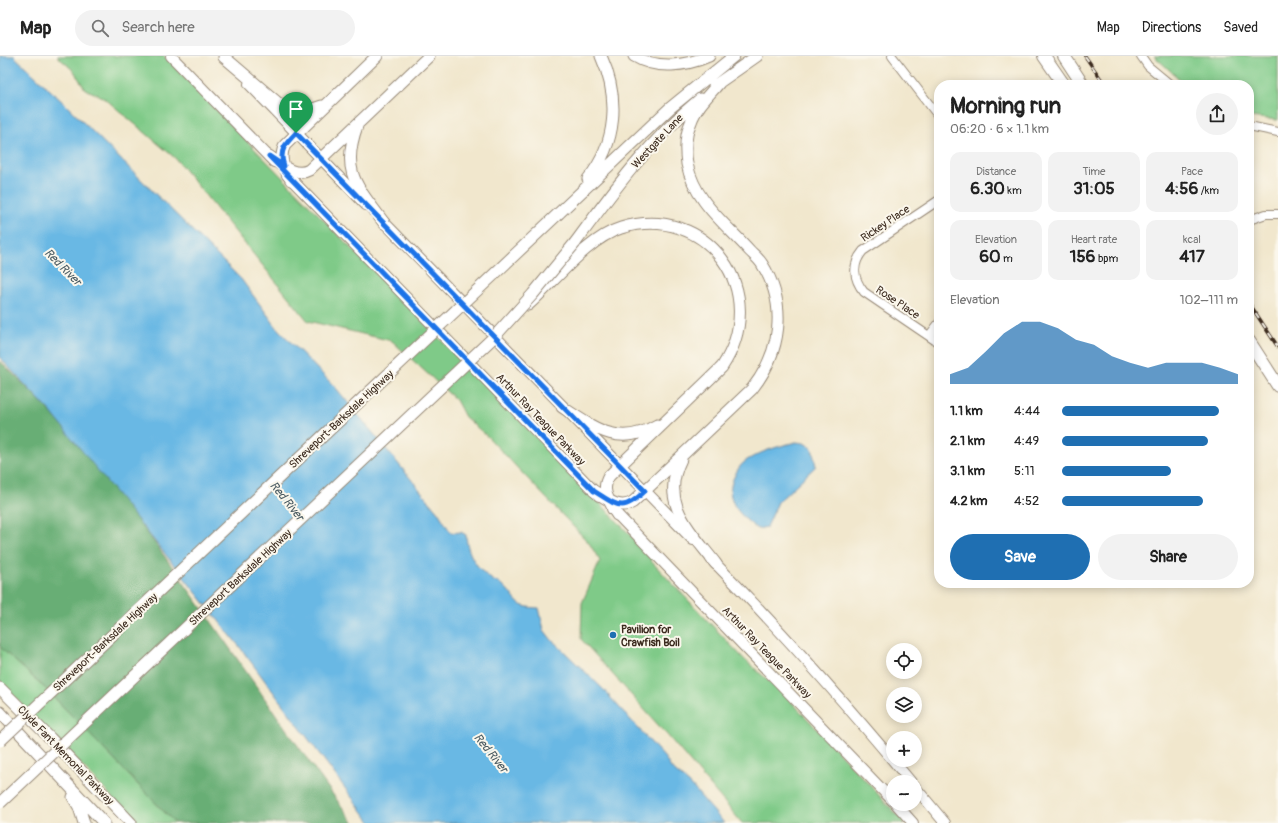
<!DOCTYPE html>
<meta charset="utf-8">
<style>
body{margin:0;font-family:Pangolin,sans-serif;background:#f2f2f2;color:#222;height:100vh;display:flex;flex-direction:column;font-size:15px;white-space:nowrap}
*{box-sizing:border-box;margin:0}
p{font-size:13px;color:#767676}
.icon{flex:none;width:22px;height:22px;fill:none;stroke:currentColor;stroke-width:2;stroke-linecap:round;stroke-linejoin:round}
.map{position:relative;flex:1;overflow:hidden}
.details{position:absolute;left:934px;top:24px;width:320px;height:508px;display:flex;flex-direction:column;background:#fff;border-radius:16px;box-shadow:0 2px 10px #0003}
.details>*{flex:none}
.tools{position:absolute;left:886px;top:587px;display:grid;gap:8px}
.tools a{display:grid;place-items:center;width:36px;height:36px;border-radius:50%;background:#fff;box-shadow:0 2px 10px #0003;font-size:20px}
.pin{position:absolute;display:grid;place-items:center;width:34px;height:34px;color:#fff;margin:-41px -17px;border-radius:50% 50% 50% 0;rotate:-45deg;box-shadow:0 0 4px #0007}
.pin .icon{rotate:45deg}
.round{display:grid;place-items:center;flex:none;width:42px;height:42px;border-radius:21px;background:#f2f2f2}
.head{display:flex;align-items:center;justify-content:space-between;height:68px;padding:0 16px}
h1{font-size:22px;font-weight:700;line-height:30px}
.figures{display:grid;grid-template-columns:repeat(3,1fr);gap:6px;height:68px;padding:4px 16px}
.figures div{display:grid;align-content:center;border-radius:10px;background:#f2f2f2;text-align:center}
.figures b{font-size:17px;font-weight:700}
.figures small{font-size:11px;font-weight:400}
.figures p{font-size:11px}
.chart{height:112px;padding:8px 16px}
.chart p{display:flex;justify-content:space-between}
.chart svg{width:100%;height:72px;margin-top:4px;fill:#1f6fb2;opacity:.7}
.cta{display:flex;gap:8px;margin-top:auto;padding:8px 16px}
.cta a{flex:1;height:46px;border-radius:24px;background:#1f6fb2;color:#fff;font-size:16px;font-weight:700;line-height:46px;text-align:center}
.cta a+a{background:#f2f2f2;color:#222}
ul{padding:0 16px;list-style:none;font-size:13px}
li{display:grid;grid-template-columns:64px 48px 1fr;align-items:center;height:30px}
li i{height:10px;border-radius:5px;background:#1f6fb2}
header{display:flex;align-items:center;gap:24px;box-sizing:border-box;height:56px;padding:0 20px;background:#fff;border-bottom:1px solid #e0e0e0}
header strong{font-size:19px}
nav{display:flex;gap:22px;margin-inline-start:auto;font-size:14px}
.search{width:280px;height:36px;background:#f2f2f2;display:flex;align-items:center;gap:10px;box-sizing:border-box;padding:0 14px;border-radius:22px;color:#767676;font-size:15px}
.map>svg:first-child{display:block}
</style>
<header>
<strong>Map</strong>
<div class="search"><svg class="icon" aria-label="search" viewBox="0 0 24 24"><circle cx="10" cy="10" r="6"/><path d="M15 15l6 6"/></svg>Search here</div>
<nav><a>Map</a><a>Directions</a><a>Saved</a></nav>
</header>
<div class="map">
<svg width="1278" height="767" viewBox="0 0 1278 767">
<rect width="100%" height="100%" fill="#fbf7ec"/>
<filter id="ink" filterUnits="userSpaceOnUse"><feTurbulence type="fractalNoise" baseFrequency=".025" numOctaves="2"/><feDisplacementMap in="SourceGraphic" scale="8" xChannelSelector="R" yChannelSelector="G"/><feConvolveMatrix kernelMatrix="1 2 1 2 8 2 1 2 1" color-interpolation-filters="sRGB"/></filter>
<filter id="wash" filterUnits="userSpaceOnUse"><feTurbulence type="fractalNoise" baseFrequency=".012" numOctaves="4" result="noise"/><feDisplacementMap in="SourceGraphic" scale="16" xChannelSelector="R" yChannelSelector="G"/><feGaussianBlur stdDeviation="0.9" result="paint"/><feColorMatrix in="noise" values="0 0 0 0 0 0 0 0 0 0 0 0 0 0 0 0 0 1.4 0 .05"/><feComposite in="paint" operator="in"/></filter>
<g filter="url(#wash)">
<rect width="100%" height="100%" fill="#f1e7cd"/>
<path fill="#7fca88" stroke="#5d7a53" d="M 57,0 L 164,0 L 599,446 L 652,502 L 651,505 L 745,604 L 787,641 L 905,767 L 742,767 L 668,680 L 581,583 L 582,547 L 600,505 L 589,487 L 488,381 L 465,361 L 456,344 L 392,285 L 308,265 L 175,102 L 103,41 L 85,33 L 74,15 Z
M 1154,0 L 1278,0 L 1278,64 L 1249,61 L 1249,29 L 1186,29 Z
M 0,591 L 47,634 L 175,767 L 136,767 L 69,696 L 0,626 Z"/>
<path fill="#67ae74" stroke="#516c49" d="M 0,305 C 18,323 37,340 53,359 C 164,486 253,632 354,767 L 175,767 L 47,634 L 0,591 Z"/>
<path fill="#69b8e4" stroke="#527181" d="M 0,0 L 14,0 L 68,51 L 241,223 L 278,273 L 336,332 L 438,456 L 451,477 L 461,476 L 466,479 C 467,499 478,514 494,525 C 498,527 502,528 505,531 C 520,547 515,551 539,552 L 544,574 L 551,583 L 601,631 L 665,702 L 671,712 L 690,728 L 724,767 L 371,767 L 239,590 L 50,355 L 0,302 Z
M 796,386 L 804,387 L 812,392 L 816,410 L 778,446 L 767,471 L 757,473 C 739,458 722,443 735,419 C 738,412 743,406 749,403 C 764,394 780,390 796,386 Z"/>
</g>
<g filter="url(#ink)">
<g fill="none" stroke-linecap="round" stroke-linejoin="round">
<defs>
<path id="minor" d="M 892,0 L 939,61
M 1141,0 L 1148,10 L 1171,29
M 1249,70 L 1278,76
M 939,144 L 863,195 C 852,208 853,223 864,236 L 939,287
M 1249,164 L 1266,158 L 1278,158
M 929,280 L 939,267"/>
<path id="tertiary" d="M 171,0 L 274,106
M 249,28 L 366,149
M 287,119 L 599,440
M 379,161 L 693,484
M 612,453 L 893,745
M 711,503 C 781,574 847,649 911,726
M 915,731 L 945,767
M 896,748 L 913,767"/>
<path id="secondary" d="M 634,0 C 657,14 686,10 709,0
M 224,1 L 285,53 L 304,56 L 322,50
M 714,30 L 757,0
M 357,70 C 340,117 358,131 384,167
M 269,100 C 280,108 295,122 309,114 L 429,0
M 588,123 C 617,87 620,42 601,0
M 291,124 C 285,113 278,102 285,89 L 377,0
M 559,157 L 670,52 L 734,0
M 575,187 C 613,135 650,84 700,43
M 528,249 C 554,226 588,182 621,172 C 707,146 772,236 722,311 L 609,420 C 600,434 610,446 617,459
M 562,351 C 594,372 619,392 657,369
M 681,403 C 659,447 690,474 716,508
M 594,435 C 606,442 619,455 633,446 L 752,333 C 781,296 788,249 762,208 C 759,203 754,199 750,195 C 725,167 695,146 687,108 C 685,94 685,79 691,66 C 696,51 709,39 719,27
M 0,632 L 50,682 L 131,767
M 0,656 L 104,767
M 73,741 L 79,751 L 84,767"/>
<path id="primary" d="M 1044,0 L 1064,29
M 1064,0 L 1083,29
M 1249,285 L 1278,330"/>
</defs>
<use href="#minor" stroke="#968876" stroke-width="10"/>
<use href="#tertiary" stroke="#968876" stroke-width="12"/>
<use href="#secondary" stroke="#968876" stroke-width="13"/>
<use href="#primary" stroke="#968876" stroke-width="14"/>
<use href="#minor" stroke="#fff" stroke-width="8"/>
<use href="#tertiary" stroke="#fff" stroke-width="10"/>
<use href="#secondary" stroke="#fff" stroke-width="11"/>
<use href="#primary" stroke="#fff" stroke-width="12"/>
<defs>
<path id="rail" d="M 1085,0 L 1105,29
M 1249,247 L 1278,291"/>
</defs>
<use href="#rail" stroke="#3b2a1e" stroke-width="3.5"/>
<use href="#rail" stroke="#fbf7ec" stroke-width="2" stroke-dasharray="6" stroke-linecap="butt"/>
<defs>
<path id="secondary-bridge" d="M 0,685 L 559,157
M 0,747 L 495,280 L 533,238 L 575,187"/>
</defs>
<use href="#secondary-bridge" stroke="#968876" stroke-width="13" stroke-linecap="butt"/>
<use href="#secondary-bridge" stroke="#fff" stroke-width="11"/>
</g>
</g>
<g fill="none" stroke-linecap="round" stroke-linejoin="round" filter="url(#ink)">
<defs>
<path id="route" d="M 296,77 L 645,435 C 622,457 618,450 594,435 L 269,100 L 284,110 C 278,95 286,87 296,77 Z"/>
</defs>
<use href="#route" stroke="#fff" stroke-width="8"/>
<use href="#route" stroke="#1a73e8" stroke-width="5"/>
</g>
<circle fill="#1f6fb2" stroke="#fbf7ec" stroke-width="1.5" cx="613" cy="579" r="4"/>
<g text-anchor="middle" stroke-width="4" stroke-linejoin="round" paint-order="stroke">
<g font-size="11" fill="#3b2a1e" stroke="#fbf7ec">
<text transform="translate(657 85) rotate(-47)" y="4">Westgate Lane</text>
<text transform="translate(885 167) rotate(-34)" y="4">Rickey Place</text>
<text transform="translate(898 246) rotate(34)" y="4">Rose Place</text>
<text transform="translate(341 363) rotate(-43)" y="4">Shreveport-Barksdale Highway</text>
<text transform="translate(541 363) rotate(46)" y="4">Arthur Ray Teague Parkway</text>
<text transform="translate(240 521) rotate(-43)" y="4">Shreveport Barksdale Highway</text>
<text transform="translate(105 586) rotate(-43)" y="4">Shreveport-Barksdale Highway</text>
<text transform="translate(767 596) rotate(46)" y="4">Arthur Ray Teague Parkway</text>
<text transform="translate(66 699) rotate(46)" y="4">Clyde Fant Memorial Parkway</text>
</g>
<g font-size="11" font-weight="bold" fill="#3b2a1e" stroke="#fbf7ec" text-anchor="start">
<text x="621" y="577">Pavilion for<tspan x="621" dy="13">Crawfish Boil</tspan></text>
</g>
<g font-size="12" font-style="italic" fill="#4b5c63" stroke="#fbf7ec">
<text transform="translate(63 211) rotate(45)" y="4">Red River</text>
<text transform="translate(287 445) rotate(51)" y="4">Red River</text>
<text transform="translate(491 697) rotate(51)" y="4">Red River</text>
</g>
</g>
</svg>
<div class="tools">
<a><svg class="icon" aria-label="locate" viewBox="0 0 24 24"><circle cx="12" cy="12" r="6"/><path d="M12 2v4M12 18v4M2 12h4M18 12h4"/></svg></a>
<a><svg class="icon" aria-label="layers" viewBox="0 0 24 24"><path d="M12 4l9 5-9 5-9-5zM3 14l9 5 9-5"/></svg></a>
<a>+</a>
<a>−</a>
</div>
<div class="pin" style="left:296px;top:77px;background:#1e9e55"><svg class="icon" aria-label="arrive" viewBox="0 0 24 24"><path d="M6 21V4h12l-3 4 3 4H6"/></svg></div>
<section class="details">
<div class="head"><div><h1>Morning run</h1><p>06:20 · 6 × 1.1 km</p></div><a class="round"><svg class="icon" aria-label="share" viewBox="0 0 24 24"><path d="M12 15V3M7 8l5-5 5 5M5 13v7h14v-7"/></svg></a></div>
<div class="figures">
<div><p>Distance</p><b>6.30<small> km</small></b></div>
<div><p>Time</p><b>31:05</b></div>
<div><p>Pace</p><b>4:56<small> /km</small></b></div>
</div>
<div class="figures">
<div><p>Elevation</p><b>60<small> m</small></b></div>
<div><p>Heart rate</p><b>156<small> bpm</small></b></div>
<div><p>kcal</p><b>417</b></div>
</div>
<div class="chart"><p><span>Elevation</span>102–111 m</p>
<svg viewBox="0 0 160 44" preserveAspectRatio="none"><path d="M0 44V38L10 34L20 24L30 13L40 6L50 6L60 10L70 17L80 20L90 27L100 31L110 34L120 31L130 31L140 31L150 34L160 38V44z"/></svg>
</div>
<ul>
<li><b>1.1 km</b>4:44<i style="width:89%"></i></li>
<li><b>2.1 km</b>4:49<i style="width:83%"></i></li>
<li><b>3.1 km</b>5:11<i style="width:62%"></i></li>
<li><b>4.2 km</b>4:52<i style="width:80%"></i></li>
</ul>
<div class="cta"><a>Save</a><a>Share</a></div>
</section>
</div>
